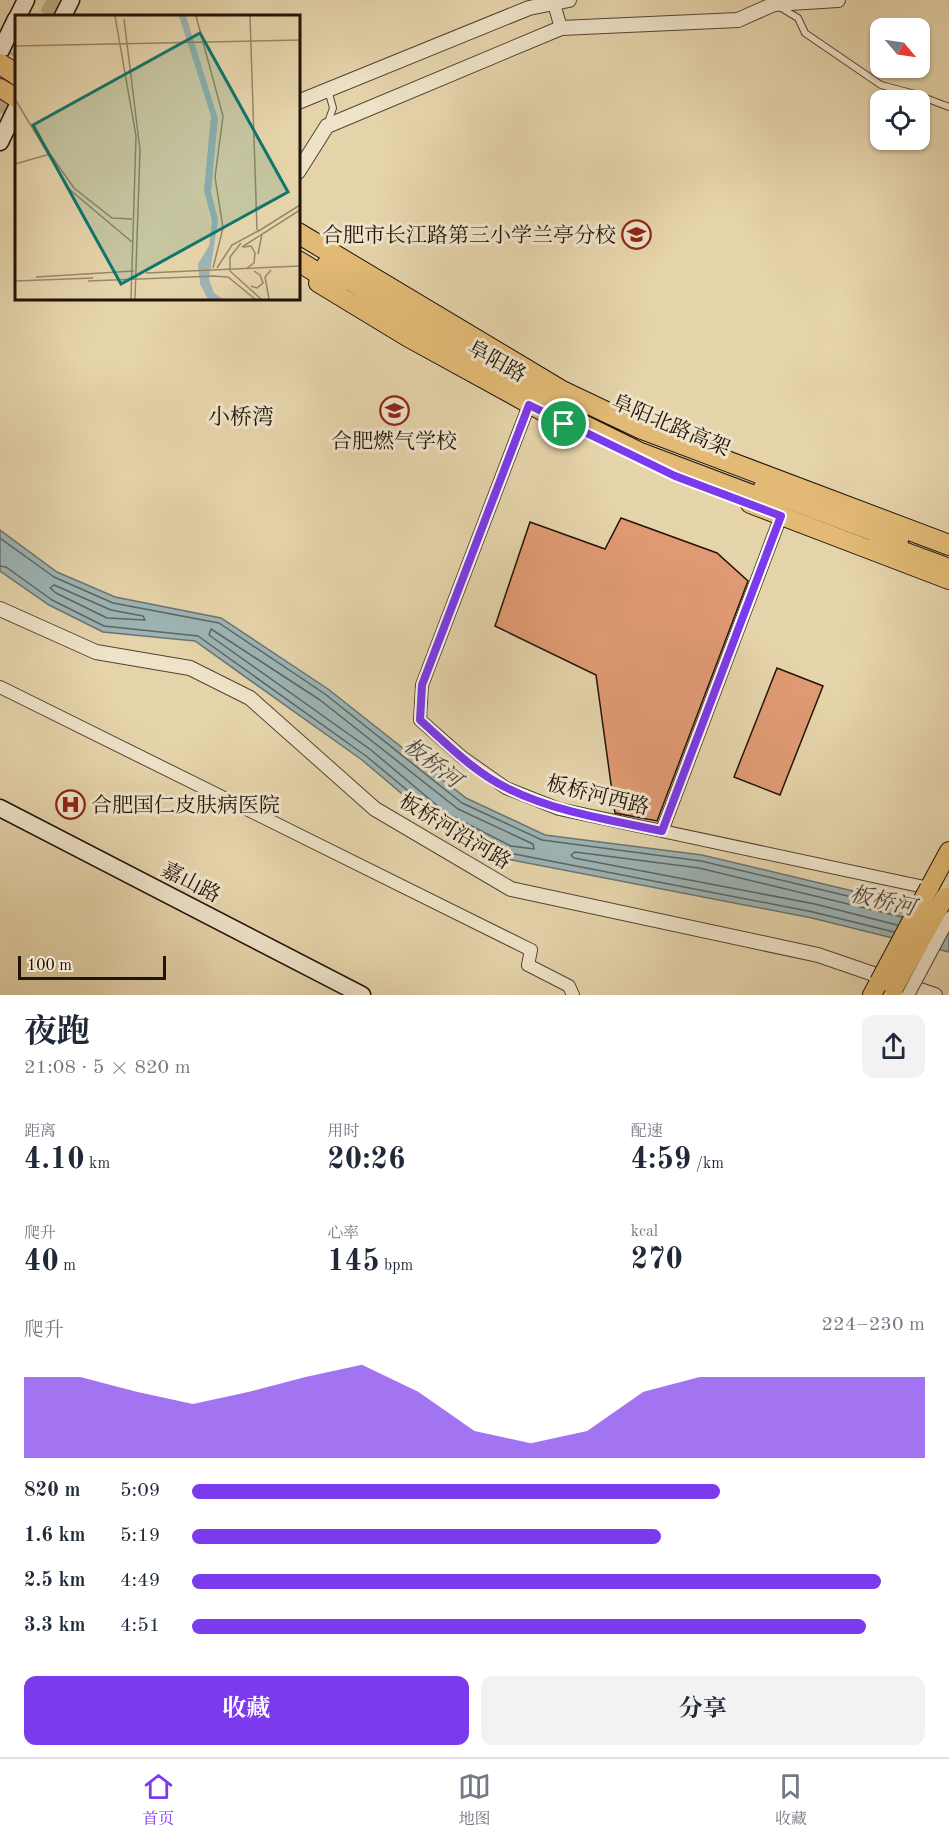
<!DOCTYPE html>
<html lang="zh">
<meta charset="utf-8">
<style>
body{margin:0;font-family:"Old Standard TT","Noto Serif SC",serif;background:#f2f2f3;color:#1f2937;height:100vh;display:flex;flex-direction:column;font-size:22px;white-space:nowrap}
*{box-sizing:border-box;margin:0}
p{font-size:20px;color:#747a83}
.icon{flex:none;width:33px;height:33px;fill:none;stroke:currentColor;stroke-width:2;stroke-linecap:round;stroke-linejoin:round}
.map{position:relative;height:995px;overflow:hidden}
.sheet{display:flex;flex-direction:column;background:#fff;flex:1}
.sheet>*{flex:none}
.needle{width:39px;rotate:119deg}
.tools{position:absolute;left:870px;top:18px;display:grid;gap:12px}
.tools a{display:grid;place-items:center;width:60px;height:60px;border-radius:12px;background:#fff;box-shadow:0 2px 4px #0004;font-size:30px}
.scale{position:absolute;left:18px;bottom:15px;width:148px;box-sizing:border-box;padding-left:6px;border:3px solid #21140a;border-top:0;font-size:16px;line-height:21px;white-space:nowrap;color:#21140a;-webkit-text-stroke:4px #eee2c8;paint-order:stroke}
.pin{position:absolute;display:grid;place-items:center;width:51px;height:51px;color:#fff;margin:-26px;border:3px solid #fff;border-radius:50%;box-shadow:0 2px 6px #0007}
.round{display:grid;place-items:center;flex:none;width:63px;height:63px;border-radius:12px;background:#f2f2f3}
.head{display:flex;align-items:center;justify-content:space-between;height:102px;padding:0 24px}
h1{font-size:33px;font-weight:700;line-height:45px}
.stats{display:grid;grid-template-columns:repeat(3,1fr);gap:9px;height:102px;padding:6px 24px}
.stats div{display:grid;align-content:center}
.stats b{font-size:30px;font-weight:700}
.stats small{font-size:16px;font-weight:400}
.stats p{font-size:16px}
.chart{height:168px;padding:12px 24px}
.chart p{display:flex;justify-content:space-between}
.chart svg{width:100%;height:108px;margin-top:6px;fill:#7c3aed;opacity:.7}
.button{display:flex;gap:12px;margin-top:auto;padding:12px 24px}
.button a{flex:1;height:69px;border-radius:12px;background:#7c3aed;color:#fff;font-size:24px;font-weight:700;line-height:69px;text-align:center}
.button a+a{background:#f2f2f3;color:#1f2937}
ul{padding:0 24px;list-style:none;font-size:20px}
li{display:grid;grid-template-columns:96px 72px 1fr;align-items:center;height:45px}
li i{height:15px;border-radius:8px;background:#7c3aed}
.tab-bar{display:flex;justify-content:space-around;align-items:center;height:84px;border-top:2px solid #e0e1e3;background:#fff;font-size:16px;color:#747a83}
.tab-bar a{display:grid;justify-items:center;gap:3px}
.tab-bar .selected{color:#7c3aed}
.map>svg:first-child{display:block}
</style>
<div class="map">
<svg width="949" height="995" viewBox="0 0 949 995">
<rect width="100%" height="100%" fill="#e5d3aa"/>
<filter id="stains"><feTurbulence type="fractalNoise" baseFrequency=".00333" numOctaves="4"/><feColorMatrix values="0 0 0 0 .2 0 0 0 0 .09 0 0 0 0 .02 0 0 0 .5 -.17"/></filter>
<radialGradient id="worn" r=".72"><stop offset=".6" stop-color="#630" stop-opacity="0"/><stop offset="1" stop-color="#630" stop-opacity=".3"/></radialGradient>
<path fill="#9cb4b5" stroke="#6b7471" stroke-width="1.5" d="M 0,530 L 57,572 L 115,597 L 221,618 L 328,689 L 466,798 L 545,835 L 702,855 L 949,914 L 949,952 L 812,918 L 507,859 L 438,824 L 362,760 L 195,641 L 103,632 L 49,605 L 0,571 Z"/>
<g fill="none" stroke-linecap="round" stroke-linejoin="round">
<path stroke="#5e6460" stroke-width="1.5" d="M 0,538 L 54,577 L 113,603 L 219,623 L 325,694 L 462,803 L 542,840 L 701,861 L 906,910
M 0,566 L 6,567 L 52,600 L 104,626 L 198,636 L 366,756 L 442,819 L 509,853 L 813,912 L 894,932
M 54,585 L 111,610 L 143,616 L 145,620 L 107,618 L 56,593 L 50,588 Z
M 211,629 L 320,700 L 458,809 L 533,844 L 534,849 L 511,846 L 446,813 L 371,750 L 209,635 Z
M 897,925 L 815,904 L 574,858 L 571,855 L 575,852 L 699,868 L 902,917"/>
</g>
<path fill="#e09a73" stroke="#21140a" stroke-width="1.5" d="M 621,518 L 717,553 L 748,581 L 657,821 L 615,813 L 596,675 L 495,626 L 530,522 L 605,549 Z
M 777,668 L 823,686 L 780,795 L 734,777 Z"/>
<g fill="none" stroke-linecap="round" stroke-linejoin="round">
<path stroke="#bead8a" stroke-width="20" stroke-dasharray="20 10" stroke-linecap="butt" d="M 49,16 L 58,0
M 2,84 L 16,54
M 0,113 L 16,81"/>
<defs>
<path id="service" d="M 778,6 L 798,18 L 805,33 L 881,85 L 915,94 L 949,107
M 327,125 L 333,108 L 328,90"/>
<path id="minor" d="M 553,0 L 561,28
M 529,405 L 422,685 L 420,720 L 462,757 L 506,788 L 559,809 L 929,888
M 0,687 L 531,950 L 528,965 L 569,986 L 573,995
M 662,831 L 781,516"/>
<path id="tertiary" d="M 298,102 L 529,8 L 569,0
M 298,172 L 327,126 L 561,28 L 738,20 L 774,4 L 838,0
M 0,609 L 96,652 L 190,668 L 250,698 L 375,809 L 511,889 L 818,955 L 935,995"/>
<path id="secondary" d="M 18,16 L 26,0
M 63,16 L 71,0
M 0,52 L 16,19
M 0,142 L 16,109
M 0,808 L 362,995"/>
<path id="primary" d="M 0,88 L 16,98
M 318,283 L 407,337 L 549,415
M 750,504 L 949,580
M 929,888 L 949,851
M 872,995 L 879,982"/>
<path id="trunk" d="M 298,233 L 562,391 L 642,429 L 949,545
M 298,261 L 337,285
M 327,265 L 412,320 L 560,402
M 538,403 L 638,452 L 773,503
M 763,489 L 898,540
M 879,543 L 949,569"/>
</defs>
<use href="#service" stroke="#524432" stroke-width="8"/>
<use href="#minor" stroke="#524432" stroke-width="14"/>
<use href="#tertiary" stroke="#524432" stroke-width="16"/>
<use href="#secondary" stroke="#21140a" stroke-width="19"/>
<use href="#primary" stroke="#21140a" stroke-width="20"/>
<use href="#trunk" stroke="#21140a" stroke-width="22"/>
<use href="#service" stroke="#eee2c8" stroke-width="6"/>
<use href="#minor" stroke="#eee2c8" stroke-width="12"/>
<use href="#tertiary" stroke="#eee2c8" stroke-width="14"/>
<use href="#secondary" stroke="#eee2c8" stroke-width="16"/>
<use href="#primary" stroke="#e2ba75" stroke-width="18"/>
<use href="#trunk" stroke="#e2ba75" stroke-width="20"/>
<defs>
<path id="minor-bridge" d="M 908,995 L 949,918"/>
<path id="primary-bridge" d="M 879,982 L 929,888
M 894,988 L 945,897"/>
<path id="trunk-bridge" d="M 0,64 L 16,74"/>
</defs>
<use href="#minor-bridge" stroke="#524432" stroke-width="14" stroke-linecap="butt"/>
<use href="#primary-bridge" stroke="#21140a" stroke-width="20" stroke-linecap="butt"/>
<use href="#trunk-bridge" stroke="#21140a" stroke-width="22" stroke-linecap="butt"/>
<use href="#minor-bridge" stroke="#eee2c8" stroke-width="12"/>
<use href="#primary-bridge" stroke="#e2ba75" stroke-width="18"/>
<use href="#trunk-bridge" stroke="#e2ba75" stroke-width="20"/>
</g>
<g fill="none" stroke-linecap="round" stroke-linejoin="round">
<defs>
<path id="route" d="M 529,405 L 675,476 L 781,516 L 662,831 C 610,820 555,812 507,788 C 474,772 447,744 420,720 L 422,685 Z"/>
</defs>
<use href="#route" stroke="#fff" stroke-width="12"/>
<use href="#route" stroke="#7c3aed" stroke-width="8"/>
</g>
<defs>
<symbol id="school-ring" viewBox="-11 -11 22 22"><circle r="9.5" fill="#eee2c8" stroke="#8f2418" stroke-width="1.5"/><path d="M0-5L7-2L0 1L-7-2ZM-4 1L0 2.5L4 1V4Q0 6-4 4Z" fill="#8f2418"/></symbol>
<symbol id="university-ring" viewBox="-11 -11 22 22"><circle r="9.5" fill="#eee2c8" stroke="#8f2418" stroke-width="1.5"/><path d="M0-5L7-2L0 1L-7-2ZM-4 1L0 2.5L4 1V4Q0 6-4 4Z" fill="#8f2418"/></symbol>
<symbol id="hospital-ring" viewBox="-11 -11 22 22"><circle r="9.5" fill="#eee2c8" stroke="#8f2418" stroke-width="1.5"/><path d="M-5-5h3v3.5h4V-5h3V5h-3V1.5h-4V5h-3Z" fill="#8f2418"/></symbol>
</defs>
<g fill-rule="evenodd">
<use href="#school-ring" x="620" y="218" width="33" height="33"/>
<use href="#university-ring" x="378" y="394" width="33" height="33"/>
<use href="#hospital-ring" x="54" y="788" width="33" height="33"/>
</g>
<g text-anchor="middle" stroke-width="6" stroke-linejoin="round" paint-order="stroke">
<g font-size="21" fill="#21140a" stroke="#eee2c8" text-anchor="end">
<text x="616" y="242">合肥市长江路第三小学兰亭分校</text>
<text x="394" y="448" text-anchor="middle">合肥燃气学校</text>
<text x="91" y="812" text-anchor="start">合肥国仁皮肤病医院</text>
</g>
<g font-size="21" fill="#21140a" stroke="#eee2c8">
<text transform="translate(497 361) rotate(29)" y="7">阜阳路</text>
<text transform="translate(671 425) rotate(23)" y="7">阜阳北路高架</text>
<text transform="translate(598 795) rotate(14)" y="7">板桥河西路</text>
<text transform="translate(455 831) rotate(31)" y="7">板桥河沿河路</text>
<text transform="translate(191 882) rotate(27)" y="7">嘉山路</text>
</g>
<g font-size="22" fill="#21140a" stroke="#eee2c8">
<text x="241" y="424">小桥湾</text>
</g>
<g font-size="22" font-style="italic" fill="#4c4c46" stroke="#eee2c8">
<text transform="translate(433 762) rotate(38)" y="8">板桥河</text>
<text transform="translate(883 900) rotate(13)" y="8">板桥河</text>
</g>
</g>
<g transform="translate(15 15)">
<rect width="285" height="285" fill="#e5d3aa"/>
<path d="M 164,1 L 171,1 L 203,104 L 196,177 L 203,205 L 194,264 L 199,278 L 208,284 L 193,284 L 185,269 L 183,249 L 194,231 L 197,206 L 189,175 L 196,101 Z" fill="#9cb4b5"/>
<path fill="none" stroke="#97876a" stroke-width="1.5" d="M 100,1 L 121,121 L 116,284M 181,1 L 208,101 L 200,162 L 208,213 L 198,253M 235,1 L 242,215M 109,4 L 125,135 L 120,284M 0,31 L 285,25M 0,84 L 54,174 L 117,227M 35,139 L 59,173 L 97,203 L 117,204M 0,149 L 35,139M 242,217 L 285,190M 226,228 L 215,242 L 215,256 L 246,284M 227,232 L 285,195M 228,232 L 236,231 L 240,238 L 239,248 L 232,253M 243,239 L 247,219M 202,253 L 217,230 L 245,215M 131,258 L 285,251M 197,261 L 213,262 L 240,284M 21,262 L 119,256M 0,266 L 78,263M 73,266 L 200,261M 236,271 L 242,273 L 248,268 L 245,260 L 239,256M 254,284 L 250,262 L 256,255"/>
<path fill="#0f766e" fill-opacity="0.15" stroke="#0f766e" stroke-width="3" d="M 185,18 L 273,177 L 106,269 L 18,110 Z"/>
<rect width="285" height="285" fill="none" stroke="#21140a" stroke-width="3"/>
</g>
<rect width="100%" height="100%" filter="url(#stains)"/>
<rect width="100%" height="100%" fill="url(#worn)"/>
</svg>
<div class="tools">
<a><svg class="needle" viewBox="-14 -14 28 28"><path d="M0-13l5 13h-10z" fill="#e53935"/><path d="M0 13l5-13h-10z" fill="#747a83"/></svg></a>
<a><svg class="icon" aria-label="locate" viewBox="0 0 24 24"><circle cx="12" cy="12" r="6"/><path d="M12 2v4M12 18v4M2 12h4M18 12h4"/></svg></a>
</div>
<div class="scale">100 m</div>
<div class="pin" style="left:564px;top:424px;background:#1e9e55"><svg class="icon" aria-label="arrive" viewBox="0 0 24 24"><path d="M6 21V4h12l-3 4 3 4H6"/></svg></div>
</div>
<section class="sheet">
<div class="head"><div><h1>夜跑</h1><p>21:08 · 5 × 820 m</p></div><a class="round"><svg class="icon" aria-label="share" viewBox="0 0 24 24"><path d="M12 15V3M7 8l5-5 5 5M5 13v7h14v-7"/></svg></a></div>
<div class="stats">
<div><p>距离</p><b>4.10<small> km</small></b></div>
<div><p>用时</p><b>20:26</b></div>
<div><p>配速</p><b>4:59<small> /km</small></b></div>
</div>
<div class="stats">
<div><p>爬升</p><b>40<small> m</small></b></div>
<div><p>心率</p><b>145<small> bpm</small></b></div>
<div><p>kcal</p><b>270</b></div>
</div>
<div class="chart"><p><span>爬升</span>224–230 m</p>
<svg viewBox="0 0 160 44" preserveAspectRatio="none"><path d="M0 44V11L10 11L20 17L30 22L40 17L50 11L60 6L70 17L80 33L90 38L100 33L110 17L120 11L130 11L140 11L150 11L160 11V44z"/></svg>
</div>
<ul>
<li><b>820 m</b>5:09<i style="width:72%"></i></li>
<li><b>1.6 km</b>5:19<i style="width:64%"></i></li>
<li><b>2.5 km</b>4:49<i style="width:94%"></i></li>
<li><b>3.3 km</b>4:51<i style="width:92%"></i></li>
</ul>
<div class="button"><a>收藏</a><a>分享</a></div>
</section>
<nav class="tab-bar">
<a class="selected"><svg class="icon" aria-label="home" viewBox="0 0 24 24"><path d="M3 11l9-7 9 7M6 9v11h12V9"/></svg>首页</a>
<a><svg class="icon" aria-label="map" viewBox="0 0 24 24"><path d="M3 6l6-2 6 2 6-2v14l-6 2-6-2-6 2zM9 4v14M15 6v14"/></svg>地图</a>
<a><svg class="icon" aria-label="saved" viewBox="0 0 24 24"><path d="M7 4h10v16l-5-4-5 4z"/></svg>收藏</a>
</nav>
